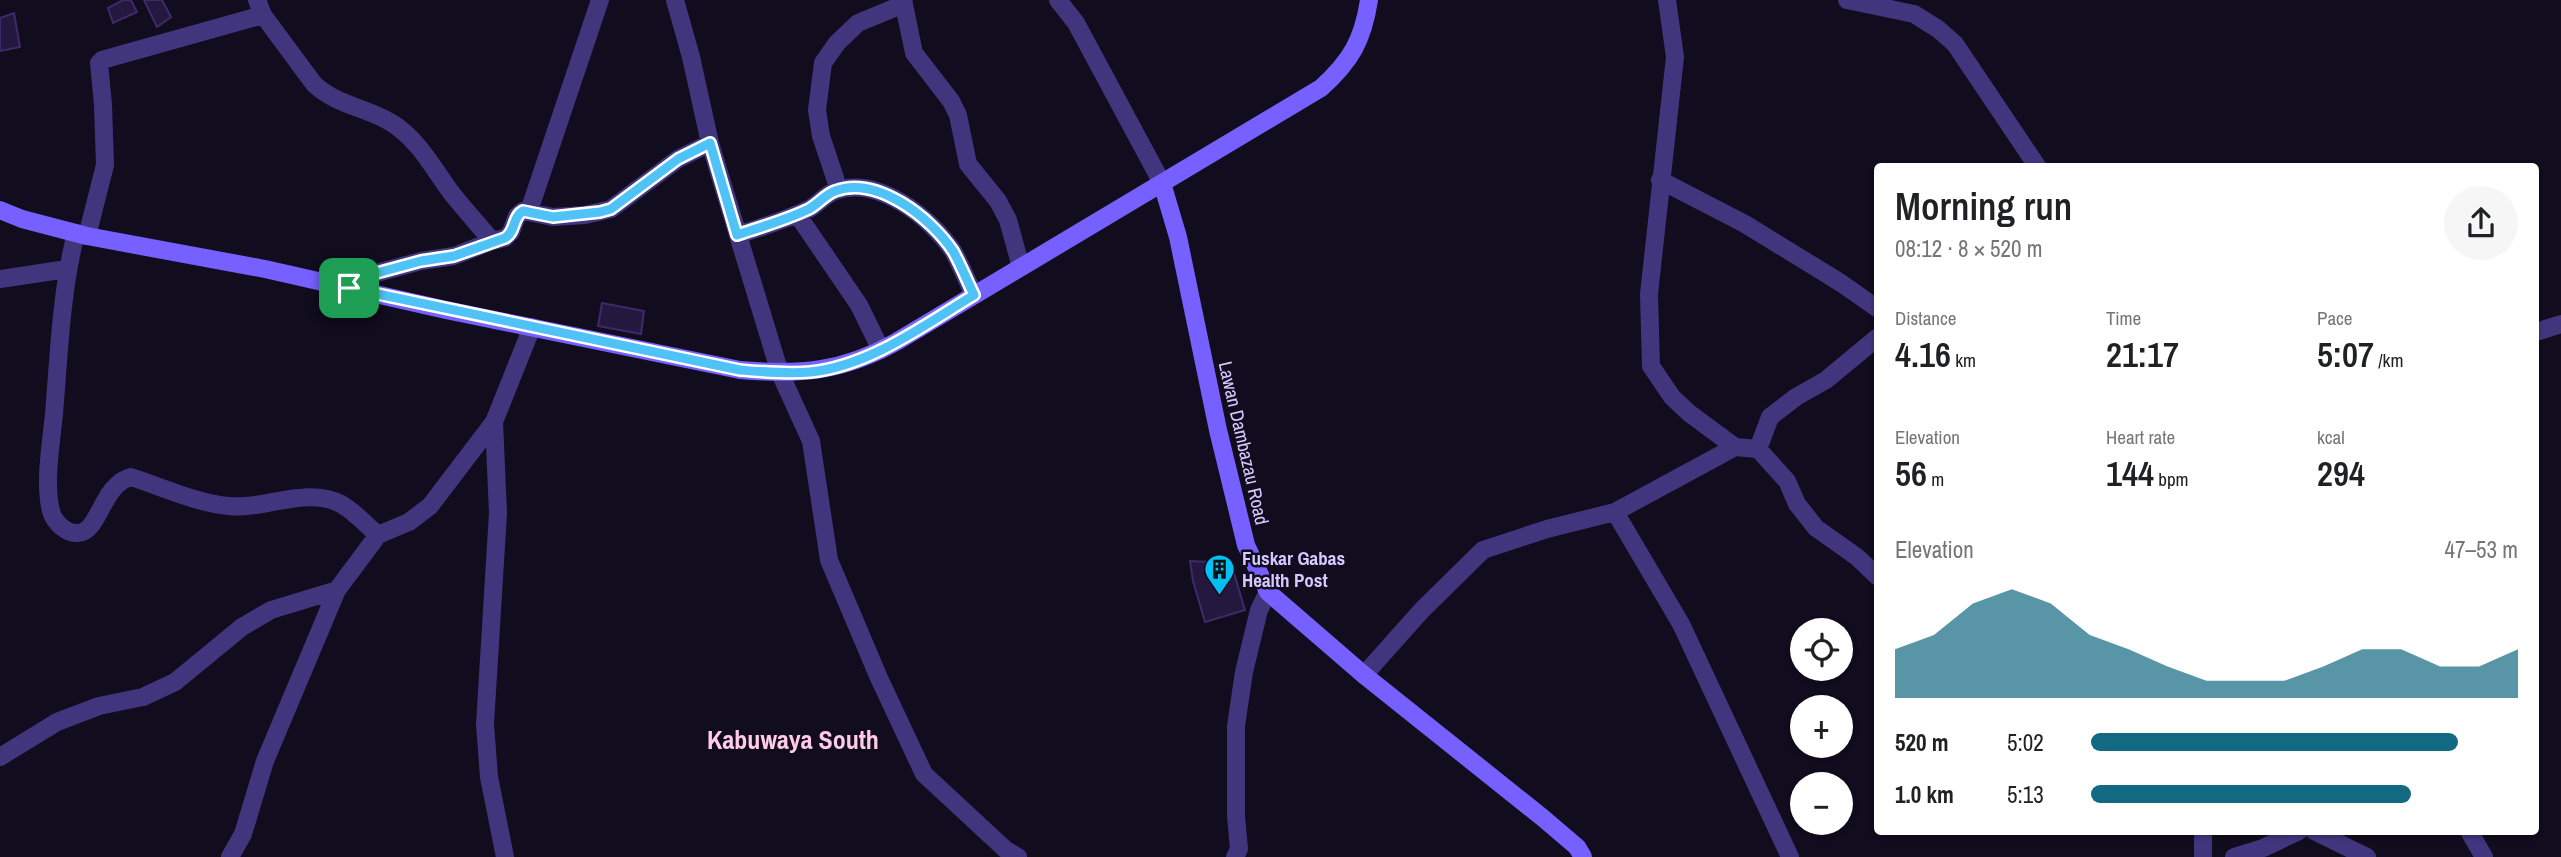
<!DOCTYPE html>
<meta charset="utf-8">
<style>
body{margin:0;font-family:"Archivo Narrow",sans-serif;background:#f6f6f6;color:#202124;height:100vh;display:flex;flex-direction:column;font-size:26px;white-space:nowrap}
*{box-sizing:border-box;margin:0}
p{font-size:23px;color:#757577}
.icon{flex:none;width:38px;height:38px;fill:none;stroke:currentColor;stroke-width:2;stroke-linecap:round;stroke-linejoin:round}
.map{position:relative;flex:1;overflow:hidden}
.panel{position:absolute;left:1874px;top:163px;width:665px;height:672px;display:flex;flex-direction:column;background:#fff;border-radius:7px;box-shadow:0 2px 5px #0004}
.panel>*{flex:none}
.controls{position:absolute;left:1790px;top:618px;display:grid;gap:14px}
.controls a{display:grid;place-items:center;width:63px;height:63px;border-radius:50%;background:#fff;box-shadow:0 2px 5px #0004;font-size:35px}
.pin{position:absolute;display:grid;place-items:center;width:60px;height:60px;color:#fff;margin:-30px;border-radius:14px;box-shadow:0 4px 10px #0006}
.round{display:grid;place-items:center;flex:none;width:74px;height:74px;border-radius:37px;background:#f6f6f6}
.head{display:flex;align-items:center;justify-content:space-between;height:119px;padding:0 21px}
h1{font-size:38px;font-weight:600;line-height:52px}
.stats{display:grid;grid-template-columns:repeat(3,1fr);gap:10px;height:119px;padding:7px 21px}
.stats div{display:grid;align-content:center}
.stats b{font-size:35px;font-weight:600}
.stats small{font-size:19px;font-weight:400}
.stats p{font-size:19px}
.chart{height:196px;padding:14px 21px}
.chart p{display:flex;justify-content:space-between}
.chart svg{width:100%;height:126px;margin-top:7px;fill:#126982;opacity:.7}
ul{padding:0 21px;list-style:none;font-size:23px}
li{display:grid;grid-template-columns:112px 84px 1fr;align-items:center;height:52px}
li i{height:18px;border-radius:9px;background:#126982}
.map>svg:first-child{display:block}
</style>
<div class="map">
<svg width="2561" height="857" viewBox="0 0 2561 857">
<rect width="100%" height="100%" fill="#110c1e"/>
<path fill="#24183f" stroke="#3e2a6b" stroke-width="2" d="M 123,0 L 131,0 L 137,12 L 113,23 L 108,8 Z
M 144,0 L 162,0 L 171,17 L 157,27 Z
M 14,13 L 20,47 L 0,51 L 0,18 Z
M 602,303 L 644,311 L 641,334 L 598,326 Z
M 1190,561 L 1231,563 L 1245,610 L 1205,622 L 1193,581 Z"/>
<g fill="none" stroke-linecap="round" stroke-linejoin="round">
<path stroke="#41367e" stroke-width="18" d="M 257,0 L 263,15 L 314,84 C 338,107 373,108 399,128 C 421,145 434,169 450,191 C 463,208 478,224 492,241
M 675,0 L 691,57 L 710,143 L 780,373 L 811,441 L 829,560 L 879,678 L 924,774 L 1006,850 L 1018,857
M 903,0 L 914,53 L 951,101 L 958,115 L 968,164 L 998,201 L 1008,220 L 1021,267
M 1058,0 L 1076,23 L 1162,183
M 1667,0 L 1675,57 L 1649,294 L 1651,366 L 1672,397 L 1689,413 L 1735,447
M 1847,0 L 1914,14 L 1938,29 L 1955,44 L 2037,166
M 1660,180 L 1745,224 L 1841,283 L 1878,309
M 839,190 L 821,136 L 817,110 L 823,63 L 837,43 L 858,23 L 904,4
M 529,211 L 600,0
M 797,214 L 859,305 L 881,350
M 76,233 C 61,292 59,354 54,414 C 51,443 44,484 51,511 C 54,522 66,534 78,533 C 99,533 102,484 131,477 C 162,487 196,503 229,506 C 264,510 307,486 341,504 C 354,511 366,525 378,535
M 738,235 C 761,227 786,220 809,209 C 818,204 826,194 835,191 C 878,175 931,218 953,251 C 961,265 967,281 974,295
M 87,236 L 105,165 L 103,105 L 99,63 L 102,60 L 263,15
M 0,279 L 67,269
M 349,288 L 373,274 L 421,261 L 454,256 L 492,241 L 505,238 L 511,232 L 517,216 L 523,211 L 553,217 L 585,215 L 611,209 L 678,159 L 710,143
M 2536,332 L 2561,324
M 1758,449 L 1787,481 L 1797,504 L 1816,528 L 1857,557 L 1878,577
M 1615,512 L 1681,624 L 1790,857
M 1364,675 L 1422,610 L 1483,550 L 1547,529 L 1615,512 L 1735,447 L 1758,449 L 1770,417 L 1796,397 L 1826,380 L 1878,337
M 0,757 L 57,722 L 99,706 L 143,697 L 175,682 L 242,627 L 271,610 L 337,590
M 2203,831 L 2203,857
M 2314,831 L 2367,857
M 2469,831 L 2484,857
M 230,857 L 243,834 L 265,761 L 337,590 L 378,535 L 409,522 L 430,506 L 494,422
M 505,857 L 489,777 L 485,724 L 498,513 L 494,422 L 532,327
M 1235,857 L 1239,849 L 1236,816 L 1236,726 L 1244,672 L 1259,610 L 1268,592
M 2234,857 L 2263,848 L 2299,831"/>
<path stroke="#7660ff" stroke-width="18" d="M 1162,183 L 1178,237 L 1218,430 L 1246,545 L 1268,592 L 1364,675 L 1543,818 L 1577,847 L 1583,857
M 0,210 L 22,219 L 87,236 L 265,269 L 446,310 L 740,370 C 800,375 842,372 896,342 L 1321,88 C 1351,61 1363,40 1369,0"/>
</g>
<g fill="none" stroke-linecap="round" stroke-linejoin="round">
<defs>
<path id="route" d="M 710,143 L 737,235 C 761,227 786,220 809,209 C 818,204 826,194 835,191 C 877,175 931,218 953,251 C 961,265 967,281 974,295 C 924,325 870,366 810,372 C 787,374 764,372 740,370 L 349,288 L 373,274 L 421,261 L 454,256 L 505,238 C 516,232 512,217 523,211 L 553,217 L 600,212 L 611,209 L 678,159 Z"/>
</defs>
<use href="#route" stroke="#fff" stroke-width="14"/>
<use href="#route" stroke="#4fc3f7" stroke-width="9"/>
</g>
<defs>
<symbol id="building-pin" viewBox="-11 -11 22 30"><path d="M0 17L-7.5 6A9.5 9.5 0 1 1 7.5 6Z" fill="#00c0f4" stroke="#110c1e"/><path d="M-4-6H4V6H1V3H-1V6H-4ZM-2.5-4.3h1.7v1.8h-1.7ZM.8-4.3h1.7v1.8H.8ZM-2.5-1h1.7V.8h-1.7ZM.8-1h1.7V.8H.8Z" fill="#111"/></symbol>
</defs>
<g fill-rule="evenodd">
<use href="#building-pin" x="1202" y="552" width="35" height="47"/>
</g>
<g text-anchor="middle" stroke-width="5" stroke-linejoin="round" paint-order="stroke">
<g font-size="19" fill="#d5c9ff" stroke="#110c1e">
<text transform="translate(1244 443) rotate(77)" y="7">Lawan Dambazau Road</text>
</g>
<g font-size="19" font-weight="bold" fill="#d5c9ff" stroke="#110c1e" text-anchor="start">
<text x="1242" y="565">Fuskar Gabas<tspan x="1242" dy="22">Health Post</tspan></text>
</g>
<g font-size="26" font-weight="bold" fill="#ffcbe6" stroke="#110c1e">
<text x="793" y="749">Kabuwaya South</text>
</g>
</g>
</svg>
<div class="controls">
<a><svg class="icon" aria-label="locate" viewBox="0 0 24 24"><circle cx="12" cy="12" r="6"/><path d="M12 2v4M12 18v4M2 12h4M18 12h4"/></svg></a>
<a>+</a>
<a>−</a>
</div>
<div class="pin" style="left:349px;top:288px;background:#1e9e55"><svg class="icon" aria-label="arrive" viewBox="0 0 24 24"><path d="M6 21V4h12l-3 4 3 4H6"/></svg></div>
<section class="panel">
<div class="head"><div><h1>Morning run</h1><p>08:12 · 8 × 520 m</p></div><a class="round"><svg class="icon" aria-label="share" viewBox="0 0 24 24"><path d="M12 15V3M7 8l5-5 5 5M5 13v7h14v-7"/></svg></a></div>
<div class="stats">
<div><p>Distance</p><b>4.16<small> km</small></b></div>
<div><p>Time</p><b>21:17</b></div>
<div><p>Pace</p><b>5:07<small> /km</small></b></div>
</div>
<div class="stats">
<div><p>Elevation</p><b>56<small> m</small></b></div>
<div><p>Heart rate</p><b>144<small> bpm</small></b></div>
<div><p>kcal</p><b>294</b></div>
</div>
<div class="chart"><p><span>Elevation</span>47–53 m</p>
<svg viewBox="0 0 160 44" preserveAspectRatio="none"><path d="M0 44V27L10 22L20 11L30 6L40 11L50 22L60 27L70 33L80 38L90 38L100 38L110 33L120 27L130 27L140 33L150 33L160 27V44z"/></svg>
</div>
<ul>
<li><b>520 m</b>5:02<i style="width:86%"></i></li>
<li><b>1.0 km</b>5:13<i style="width:75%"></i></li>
</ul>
</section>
</div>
